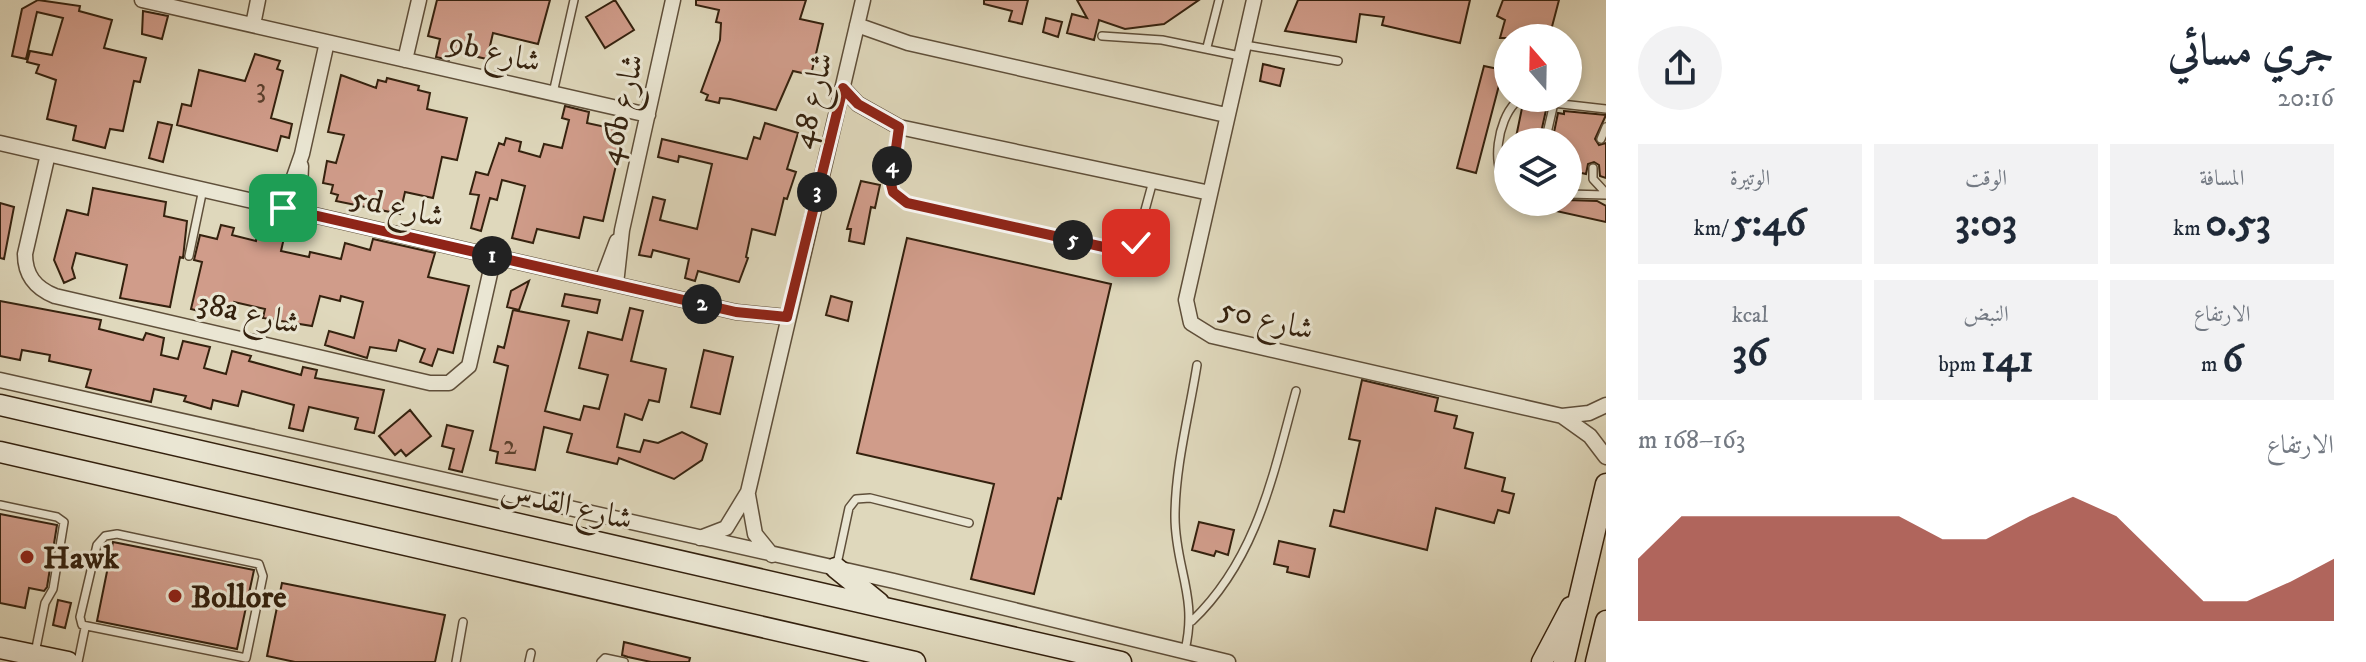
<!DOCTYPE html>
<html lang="ar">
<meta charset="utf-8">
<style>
body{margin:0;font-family:"IM FELL DW Pica",Amiri,serif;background:#f2f2f3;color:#1f2937;direction:rtl;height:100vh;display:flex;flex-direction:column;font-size:30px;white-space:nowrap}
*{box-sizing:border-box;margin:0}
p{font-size:26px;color:#747a83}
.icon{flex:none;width:44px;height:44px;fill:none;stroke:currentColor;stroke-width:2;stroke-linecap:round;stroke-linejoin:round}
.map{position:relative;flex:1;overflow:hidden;direction:ltr}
.drawer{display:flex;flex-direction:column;background:#fff;width:760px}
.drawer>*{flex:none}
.needle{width:52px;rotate:340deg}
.fabs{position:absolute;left:1494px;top:24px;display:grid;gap:16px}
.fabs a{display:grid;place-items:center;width:88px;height:88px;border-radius:50%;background:#fff;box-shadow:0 4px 12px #0003;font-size:40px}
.pin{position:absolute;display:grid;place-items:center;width:68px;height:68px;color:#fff;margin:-34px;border-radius:16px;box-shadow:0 4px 12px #0006}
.km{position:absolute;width:40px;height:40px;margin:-20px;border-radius:50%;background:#222;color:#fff;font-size:22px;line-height:40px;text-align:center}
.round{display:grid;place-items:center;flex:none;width:84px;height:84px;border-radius:42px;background:#f2f2f3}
.head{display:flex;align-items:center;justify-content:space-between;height:136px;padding:0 32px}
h1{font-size:44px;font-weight:700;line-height:60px}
.figures{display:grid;grid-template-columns:repeat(3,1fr);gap:12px;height:136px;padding:8px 32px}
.figures div{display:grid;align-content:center;border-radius:0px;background:#f2f2f3;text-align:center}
.figures b{font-size:40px;font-weight:700}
.figures small{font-size:22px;font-weight:400}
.figures p{font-size:22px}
.chart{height:224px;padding:16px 32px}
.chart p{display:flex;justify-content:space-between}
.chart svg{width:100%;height:144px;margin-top:8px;fill:#8f2418;opacity:.7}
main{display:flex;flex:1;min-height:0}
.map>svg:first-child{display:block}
</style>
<main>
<section class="drawer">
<div class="head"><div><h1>جري مسائي</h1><p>20:16</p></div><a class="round"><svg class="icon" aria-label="share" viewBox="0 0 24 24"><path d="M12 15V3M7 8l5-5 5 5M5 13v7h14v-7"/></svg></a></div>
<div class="figures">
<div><p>المسافة</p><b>0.53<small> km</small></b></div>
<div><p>الوقت</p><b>3:03</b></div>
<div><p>الوتيرة</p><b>5:46<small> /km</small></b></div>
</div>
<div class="figures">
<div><p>الارتفاع</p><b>6<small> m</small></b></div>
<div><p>النبض</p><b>141<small> bpm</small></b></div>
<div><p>kcal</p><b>36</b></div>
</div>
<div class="chart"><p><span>الارتفاع</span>163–168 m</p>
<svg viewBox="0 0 160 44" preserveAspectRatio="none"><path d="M0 44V25L10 12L20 12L30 12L40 12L50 12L60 12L70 19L80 19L90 12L100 6L110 12L120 25L130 38L140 38L150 32L160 25V44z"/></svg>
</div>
</section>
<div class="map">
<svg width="1606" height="662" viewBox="0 0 1606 662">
<rect width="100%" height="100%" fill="#dfd8bc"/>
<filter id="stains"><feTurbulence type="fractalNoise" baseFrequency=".0025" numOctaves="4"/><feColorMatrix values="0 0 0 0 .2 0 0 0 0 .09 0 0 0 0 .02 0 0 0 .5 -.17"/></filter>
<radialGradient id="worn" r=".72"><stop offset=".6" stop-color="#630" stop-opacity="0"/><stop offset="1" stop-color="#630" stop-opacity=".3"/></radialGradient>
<path fill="#d09c8a" stroke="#34210e" stroke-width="2" d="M 38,0 L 80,6 L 79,11 L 112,20 L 104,48 L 146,58 L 140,82 L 134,81 L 123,131 L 110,129 L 105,148 L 73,140 L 76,126 L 47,119 L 56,80 L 36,73 L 39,65 L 27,62 L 30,51 L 52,55 L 63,18 L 37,12 L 26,59 L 12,56 L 22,9 Z
M 437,0 L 550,0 L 538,44 L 493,33 L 487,59 L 451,51 L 449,60 L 436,57 L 440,39 L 428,36 Z
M 615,0 L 634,30 L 605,48 L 586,17 Z
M 696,0 L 806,0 L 800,19 L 823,24 L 811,75 L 793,71 L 776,110 L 730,99 L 720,98 L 719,103 L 706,100 L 708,95 L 701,92 L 720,40 L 721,23 L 716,22 L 719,10 L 696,5 Z
M 984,0 L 1028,0 L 1022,24 L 1009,21 L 1012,11 L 984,4 Z
M 1077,0 L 1199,0 L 1164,24 L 1125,29 L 1099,20 L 1094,40 L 1067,33 L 1072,14 L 1087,18 Z
M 1298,0 L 1470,0 L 1460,43 L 1382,25 L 1384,17 L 1360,14 L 1356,42 L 1285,31 Z
M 1503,0 L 1559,0 L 1549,38 L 1500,38 L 1505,20 L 1497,16 Z
M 143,11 L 168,16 L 162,39 L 142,34 Z
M 1046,18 L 1062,22 L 1058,37 L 1043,32 Z
M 255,54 L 280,61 L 277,69 L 283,71 L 271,118 L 292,124 L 289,138 L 281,136 L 277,151 L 177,125 L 182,104 L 191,106 L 199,70 L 245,81 Z
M 1263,64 L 1284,69 L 1280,86 L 1260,81 Z
M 1484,66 L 1503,70 L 1476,173 L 1457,168 Z
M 341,75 L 376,88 L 378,80 L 386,82 L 387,78 L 419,86 L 418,90 L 430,93 L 427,109 L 467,118 L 457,160 L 442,157 L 433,198 L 405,192 L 400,214 L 336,201 L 338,195 L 331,193 L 333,185 L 323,183 L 327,161 L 336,163 L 344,135 L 328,132 Z
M 565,106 L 589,112 L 587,123 L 624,131 L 603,221 L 584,217 L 579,238 L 537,229 L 533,243 L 512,238 L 525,186 L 502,180 L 497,200 L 490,198 L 481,231 L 471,228 L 479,195 L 470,194 L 476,172 L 488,175 L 499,143 L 504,145 L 506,138 L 521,142 L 519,151 L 540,157 L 544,144 L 562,148 L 569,120 L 562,118 Z
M 1522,108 L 1546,110 L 1539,142 L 1515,142 Z
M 1564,111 L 1606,115 L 1595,139 L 1599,145 L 1606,143 L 1606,178 L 1600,176 L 1599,165 L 1594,162 L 1588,164 L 1586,174 L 1568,170 L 1568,142 L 1552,142 L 1558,113 L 1564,114 Z
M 158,122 L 172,125 L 163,162 L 149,158 Z
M 765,123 L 798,133 L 787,169 L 796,172 L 787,199 L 784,198 L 775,235 L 752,229 L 746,257 L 748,258 L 739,282 L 698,271 L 695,281 L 685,278 L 689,259 L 653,250 L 651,257 L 639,255 L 653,197 L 665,200 L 660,220 L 697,229 L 712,164 L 679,156 L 678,162 L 658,157 L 662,139 L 747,159 L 754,137 L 760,139 Z
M 861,181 L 880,185 L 875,208 L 871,207 L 864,244 L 849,241 L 851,229 L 847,229 Z
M 93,188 L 166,202 L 164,216 L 187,221 L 183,258 L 180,257 L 170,307 L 120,298 L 127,265 L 76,253 L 72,268 L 75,278 L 64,283 L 54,260 L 67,210 L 88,215 Z
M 1568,200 L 1597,201 L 1606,206 L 1606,222 L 1538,207 L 1539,202 Z
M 0,203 L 14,207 L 4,259 L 0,258 Z
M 260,224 L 286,229 L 281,251 L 309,257 L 310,252 L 341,259 L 345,243 L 370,250 L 373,239 L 435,253 L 428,277 L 469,286 L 453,353 L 438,349 L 432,366 L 420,362 L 425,349 L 399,340 L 396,351 L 370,347 L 367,358 L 325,345 L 329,331 L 354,338 L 363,302 L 341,296 L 340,301 L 320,296 L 312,326 L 263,318 L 265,309 L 234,302 L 230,319 L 191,309 L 202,262 L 194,260 L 200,235 L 217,239 L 221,225 L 234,228 L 232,235 L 256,241 Z
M 907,238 L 1111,284 L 1061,499 L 1058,498 L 1034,594 L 971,579 L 994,484 L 857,453 Z
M 529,281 L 519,310 L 507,307 L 511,291 Z
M 565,294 L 600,300 L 597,313 L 562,306 Z
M 831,296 L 852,302 L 848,321 L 826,315 Z
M 0,301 L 101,320 L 99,329 L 143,340 L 146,333 L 164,338 L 161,355 L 178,359 L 183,341 L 210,347 L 204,368 L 226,374 L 232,351 L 251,356 L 249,361 L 301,375 L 303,367 L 317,370 L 315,378 L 384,390 L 374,433 L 355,429 L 358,418 L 309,407 L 303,431 L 289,428 L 294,405 L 242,391 L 238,406 L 213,400 L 211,409 L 184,401 L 186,396 L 154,389 L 151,402 L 86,387 L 91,370 L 49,361 L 50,355 L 22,350 L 20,360 L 0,356 Z
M 630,308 L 643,311 L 631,361 L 666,369 L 659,402 L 649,400 L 642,420 L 625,414 L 617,447 L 640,452 L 644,440 L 658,443 L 682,432 L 707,444 L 702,460 L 674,479 L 619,458 L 617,464 L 567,452 L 572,434 L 544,427 L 535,470 L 496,463 L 498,452 L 490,450 L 508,366 L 494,362 L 498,346 L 504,348 L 513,310 L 569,321 L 545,411 L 580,420 L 584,406 L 599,409 L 608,375 L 579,368 L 588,332 L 622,340 Z
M 704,350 L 733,357 L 720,414 L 691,407 Z
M 1362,380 L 1438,398 L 1435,411 L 1457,416 L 1454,428 L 1473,433 L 1465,468 L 1505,478 L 1502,491 L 1514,494 L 1509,513 L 1498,510 L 1494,523 L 1436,508 L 1427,550 L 1330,526 L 1334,510 L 1344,512 L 1360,441 L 1349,439 Z
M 410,410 L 431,436 L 406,456 L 401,450 L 395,455 L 379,436 Z
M 447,425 L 473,431 L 462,472 L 449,469 L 454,449 L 442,446 Z
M 0,514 L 57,525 L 47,587 L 44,591 L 29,588 L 25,608 L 0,603 Z
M 1199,522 L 1234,530 L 1228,555 L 1216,551 L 1214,556 L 1192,550 Z
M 1279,541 L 1315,549 L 1309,577 L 1287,572 L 1288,567 L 1274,564 Z
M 113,542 L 254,570 L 237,649 L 97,621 Z
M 282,583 L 445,615 L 435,662 L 295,662 L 267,656 Z
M 58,600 L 71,603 L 65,628 L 53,625 Z
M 624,642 L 690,658 L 689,662 L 651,662 L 628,657 L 622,655 Z"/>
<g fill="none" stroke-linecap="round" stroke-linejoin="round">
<defs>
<path id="lane" d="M 1102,36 L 1162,40 L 1240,56
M 1245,45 L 1338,61
M 1207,47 L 1219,0
M 553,93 L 574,0
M 899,127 C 895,149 883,180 899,199 L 1117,250 L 1136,243 L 1153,181
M 1601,139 L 1606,127
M 1545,142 L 1554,103
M 1593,168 L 1593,179 L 1606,193
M 1508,184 C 1490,166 1498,121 1515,103 L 1526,100 L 1606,109
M 1568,194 L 1606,195
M 189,256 L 203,189
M 0,505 L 57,517 L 64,522 L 53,589 L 45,603 L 35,653
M 117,534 L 259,564 L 263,576 L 246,658 L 82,625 L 80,617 L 97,545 L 105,536 Z
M 837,564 L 849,508 L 856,499 L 870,498 L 969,523
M 1192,621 C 1257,559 1273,475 1296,391
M 1185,650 C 1198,597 1175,567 1175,517 C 1175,467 1189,415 1197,365
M 78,662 L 85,628
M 456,662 L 463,622
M 529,662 L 531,653
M 601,662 L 605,658 L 624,662"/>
<path id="street" d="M 142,0 L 648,115
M 1254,0 L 1186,300 L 1191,323 L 1212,336 L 1562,416 L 1589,413 L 1606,405
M 253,25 L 258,0
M 857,25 L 908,43 L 1226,115
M 405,60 L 419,0
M 843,88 L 858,104 L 899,127 L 1210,193
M 0,143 L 736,312 L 787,317
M 48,154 L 25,254 C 25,275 35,288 55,296 L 430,383 L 449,383 L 469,366 L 494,256
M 283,208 L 302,154 L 327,42
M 299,212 L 301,166
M 602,281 L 617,241
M 616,284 L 622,230 L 673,0
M 0,380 L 894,581 L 1228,662
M 1562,416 L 1590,436 L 1606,457
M 748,495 L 755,534 L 772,555
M 700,538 L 726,528 L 748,492 L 863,0"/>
<path id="secondary" d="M 0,405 L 1121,662
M 0,452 L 915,662
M 836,568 L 879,603
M 0,648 L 68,662
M 1542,662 L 1571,607
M 1564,662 L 1606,484
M 1596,662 L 1606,621"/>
</defs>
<use href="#lane" stroke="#5f4f3a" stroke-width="10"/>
<use href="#street" stroke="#5f4f3a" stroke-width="17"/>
<use href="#secondary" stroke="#34210e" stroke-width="23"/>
<use href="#lane" stroke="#eae6d3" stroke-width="7"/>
<use href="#street" stroke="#eae6d3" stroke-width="14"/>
<use href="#secondary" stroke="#eae6d3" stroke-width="20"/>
</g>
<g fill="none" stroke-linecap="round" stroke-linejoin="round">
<defs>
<path id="route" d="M 283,208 L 736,312 L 787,317 L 843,88 L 858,104 L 899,127 L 891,184 L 893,192 L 907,203 L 1117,250 L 1136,243"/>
</defs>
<use href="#route" stroke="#fff" stroke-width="16"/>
<use href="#route" stroke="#8f2418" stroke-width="10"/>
</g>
<g fill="#8f2418" stroke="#eae6d3" stroke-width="3">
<circle cx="27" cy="557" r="8"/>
<circle cx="175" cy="596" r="8"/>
</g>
<g text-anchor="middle" stroke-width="6" stroke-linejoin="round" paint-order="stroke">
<g font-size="28" fill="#5b402d">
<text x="261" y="97">3</text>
<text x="510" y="454">2</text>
</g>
<g font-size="32" fill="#34210e" stroke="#eae6d3">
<text transform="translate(495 51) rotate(13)" y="11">9b شارع</text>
<text transform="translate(811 100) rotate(-77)" y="11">شارع 48</text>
<text transform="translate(620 109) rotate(-77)" y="11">46b شارع</text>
<text transform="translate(398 206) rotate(13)" y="11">5d شارع</text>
<text transform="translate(249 312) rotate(13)" y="11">38a شارع</text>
<text transform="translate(1267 318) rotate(14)" y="11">شارع 50</text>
<text transform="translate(567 504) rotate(13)" y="11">شارع القدس</text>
</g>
<g font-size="32" font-weight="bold" fill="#34210e" stroke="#eae6d3" text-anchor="start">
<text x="43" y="568">Hawk</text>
<text x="191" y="607">Bollore</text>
</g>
</g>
<rect width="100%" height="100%" filter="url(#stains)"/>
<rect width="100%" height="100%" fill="url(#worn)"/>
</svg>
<div class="fabs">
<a><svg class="needle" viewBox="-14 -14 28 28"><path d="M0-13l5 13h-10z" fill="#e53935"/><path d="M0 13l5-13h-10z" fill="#747a83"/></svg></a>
<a><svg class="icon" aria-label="layers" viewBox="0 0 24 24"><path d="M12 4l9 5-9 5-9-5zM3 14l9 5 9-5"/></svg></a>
</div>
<div class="pin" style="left:283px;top:208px;background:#1e9e55"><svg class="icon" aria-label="arrive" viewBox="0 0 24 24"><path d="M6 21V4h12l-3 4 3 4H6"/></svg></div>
<div class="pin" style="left:1136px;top:243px;background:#d93025"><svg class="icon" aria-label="check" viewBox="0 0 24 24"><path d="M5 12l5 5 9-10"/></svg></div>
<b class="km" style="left:492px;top:256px">1</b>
<b class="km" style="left:702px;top:304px">2</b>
<b class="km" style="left:817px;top:192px">3</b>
<b class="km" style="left:892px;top:166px">4</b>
<b class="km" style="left:1073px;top:240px">5</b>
</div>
</main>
